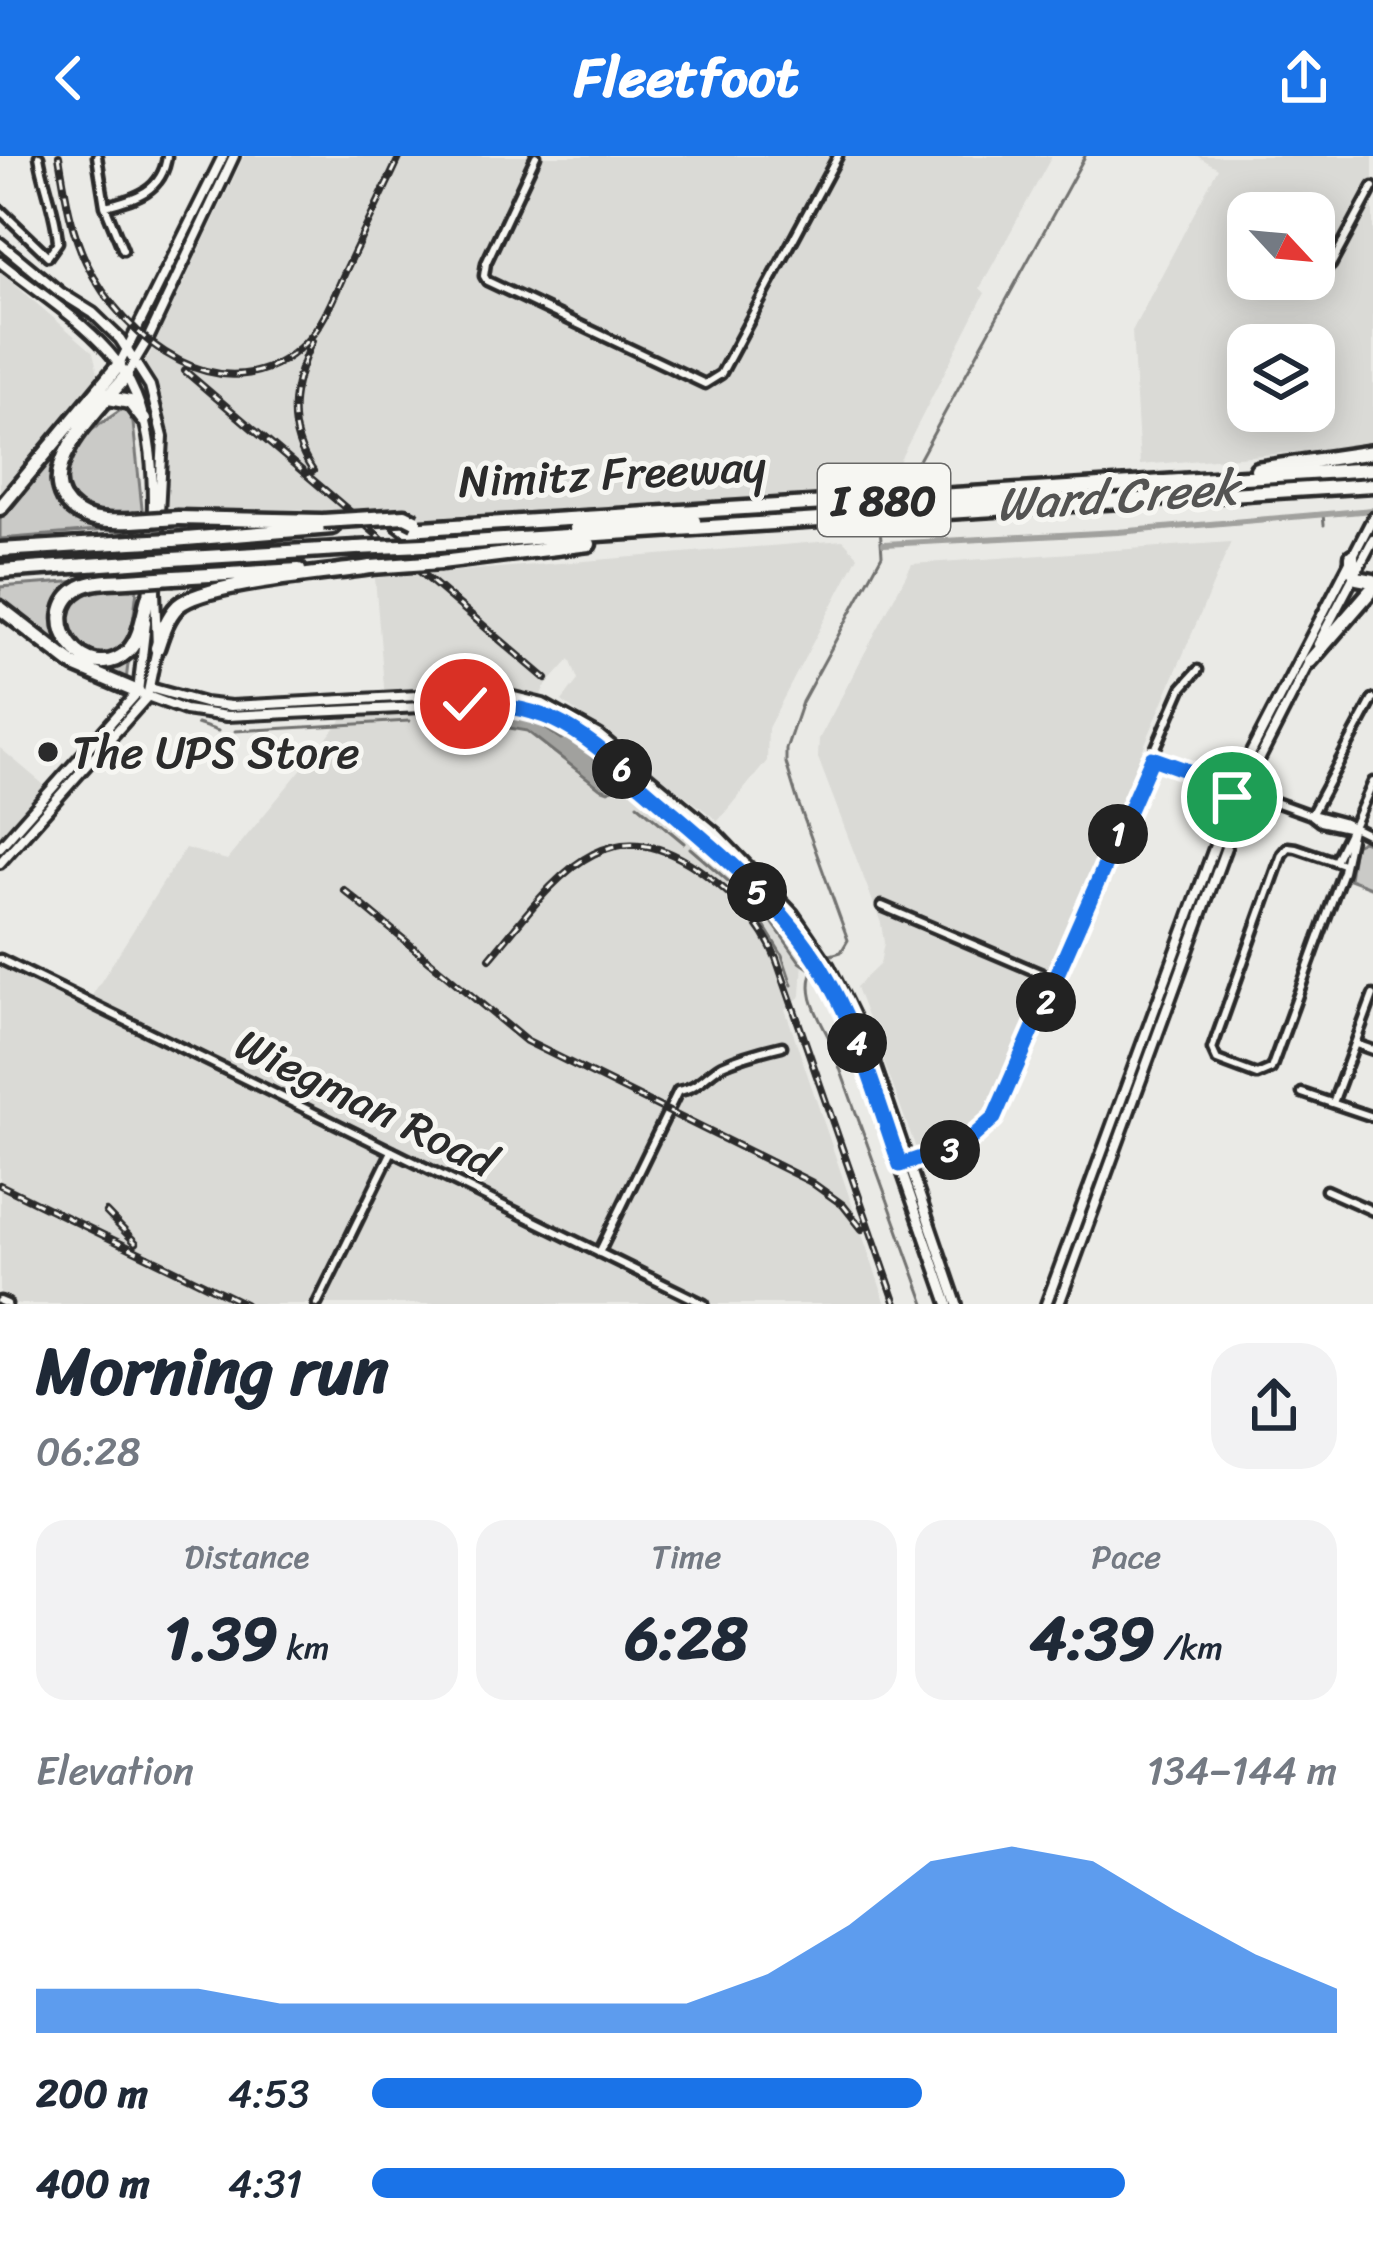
<!DOCTYPE html>
<meta charset="utf-8">
<style>
body{margin:0;font-family:Sriracha,sans-serif;background:#f2f2f3;color:#1f2937;height:100vh;display:flex;flex-direction:column;font-size:45px;white-space:nowrap}
*{box-sizing:border-box;margin:0}
p{font-size:39px;color:#747a83}
.icon{flex:none;width:66px;height:66px;fill:none;stroke:currentColor;stroke-width:2;stroke-linecap:round;stroke-linejoin:round}
.map{position:relative;height:1148px;overflow:hidden}
.side{display:flex;flex-direction:column;background:#fff;flex:1}
.side>*{flex:none}
.needle{width:78px;rotate:116deg}
.tools{position:absolute;left:1227px;top:36px;display:grid;gap:24px}
.tools a{display:grid;place-items:center;width:108px;height:108px;border-radius:24px;background:#fff;box-shadow:0 6px 30px #0003;font-size:60px}
.pin{position:absolute;display:grid;place-items:center;width:102px;height:102px;color:#fff;margin:-51px;border:6px solid #fff;border-radius:50%;box-shadow:0 3px 12px #0007}
.km{position:absolute;width:60px;height:60px;margin:-30px;border-radius:50%;background:#222;color:#fff;font-size:33px;line-height:60px;text-align:center}
.round{display:grid;place-items:center;flex:none;width:126px;height:126px;border-radius:36px;background:#f2f2f3}
.headline{display:flex;align-items:center;justify-content:space-between;height:204px;padding:0 36px}
h1{font-size:66px;font-weight:700;line-height:90px}
.figures{display:grid;grid-template-columns:repeat(3,1fr);gap:18px;height:204px;padding:12px 36px}
.figures div{display:grid;align-content:center;border-radius:30px;background:#f2f2f3;text-align:center}
.figures b{font-size:60px;font-weight:700}
.figures small{font-size:33px;font-weight:400}
.figures p{font-size:33px}
.chart{height:336px;padding:24px 36px}
.chart p{display:flex;justify-content:space-between}
.chart svg{width:100%;height:216px;margin-top:12px;fill:#1a73e8;opacity:.7}
ul{padding:0 36px;list-style:none;font-size:39px}
li{display:grid;grid-template-columns:192px 144px 1fr;align-items:center;height:90px}
li i{height:30px;border-radius:15px;background:#1a73e8}
header{display:flex;justify-content:space-between;align-items:center;height:156px;padding:0 36px;background:#1a73e8;color:#fff;font-size:54px;font-weight:700}
.map>svg:first-child{display:block}
</style>
<header><svg class="icon" aria-label="back" viewBox="0 0 24 24"><path d="M15 5l-7 7 7 7"/></svg>Fleetfoot<svg class="icon" aria-label="share" viewBox="0 0 24 24"><path d="M12 15V3M7 8l5-5 5 5M5 13v7h14v-7"/></svg></header>
<div class="map">
<svg width="1373" height="1148" viewBox="0 0 1373 1148">
<rect width="100%" height="100%" fill="#eaeae6"/>
<filter id="ink" filterUnits="userSpaceOnUse"><feTurbulence type="fractalNoise" baseFrequency=".00833" numOctaves="2"/><feDisplacementMap in="SourceGraphic" scale="24" xChannelSelector="R" yChannelSelector="G"/><feConvolveMatrix kernelMatrix="1 2 1 2 8 2 1 2 1" color-interpolation-filters="sRGB"/></filter>
<g filter="url(#ink)">
<path fill="#dadad6" fill-rule="evenodd" d="M 244,0 L 1052,0 L 980,132 L 985,137 L 883,337 L 398,366 L 160,363 L 159,256 L 136,206 L 148,202 Z
M 1197,0 L 1373,0 L 1373,290 L 1140,309 L 1132,175 L 1218,12 ZM 1248,57 L 1314,57 L 1314,123 L 1248,123 ZM 1248,189 L 1314,189 L 1314,255 L 1248,255 Z
M 0,116 L 93,196 L 98,217 L 94,230 L 0,340 Z
M 843,384 L 858,400 L 768,572 L 767,605 L 718,665 L 562,545 L 578,524 L 570,503 L 544,532 L 538,546 L 505,539 L 385,543 L 375,422 Z
M 1231,386 L 987,959 L 963,981 L 917,995 L 856,831 L 880,808 L 884,787 L 881,767 L 818,602 L 819,583 L 912,408 Z
M 488,548 L 544,560 L 592,587 L 706,685 L 804,787 L 801,840 L 785,853 L 886,1148 L 0,1148 L 0,803 L 88,846 L 185,692 L 227,704 L 349,555 Z
M 0,592 L 50,634 L 0,691 Z"/>
<path fill="#cacac7" stroke="#7a7a79" stroke-width="3" d="M 125,251 L 133,267 L 144,371 L 0,383 L 0,362 L 53,301 Z
M 81,425 L 137,433 L 126,525 L 77,505 L 44,474 L 0,446 L 0,431 Z
M 1363,685 L 1373,689 L 1373,732 L 1349,723 L 1354,689 Z"/>
<path fill="#a1a19e" stroke="#727270" stroke-width="3" d="M 495,555 L 539,568 L 561,583 L 568,581 C 586,593 605,613 617,631 L 608,635 L 600,632 L 527,575 L 481,567 L 429,569 L 425,562 Z"/>
<g fill="none" stroke-linecap="round" stroke-linejoin="round">
<path stroke="#727270" stroke-width="3" d="M 907,326 L 1085,0
M 1323,358 L 1324,369
M 197,568 L 218,575
M 235,575 L 409,565
M 637,648 L 684,687
M 690,692 L 764,756
M 758,760 L 782,799 L 792,829
M 772,766 L 800,806 L 810,813
M 827,800 L 841,796 L 848,784 L 798,646 L 786,607 L 786,593 L 802,546 L 882,399 L 880,371
M 815,810 C 802,835 817,858 829,882 L 925,1148"/>
<path stroke="#a1a19e" stroke-width="6" d="M 884,388 L 1118,376 L 1373,354"/>
<defs>
<path id="minor" d="M 97,0 L 105,50 L 123,94
M 536,0 L 486,107 L 484,120 L 487,125 L 705,228 L 721,218 L 838,0
M 105,50 C 135,43 163,35 167,0
M 0,54 L 48,100 L 58,86 C 56,56 44,30 39,0
M 1331,109 L 1373,31
M 1153,602 L 1311,659 L 1320,666 L 1352,673
M 1311,659 L 1373,543
M 1315,659 L 1345,667 L 1373,681
M 1335,705 L 1349,676
M 1343,708 L 1296,692 L 1288,691 L 1282,698 L 1212,893 L 1217,904 L 1257,919 L 1271,913 L 1343,715 L 1352,673 L 1373,626
M 882,750 L 1056,824
M 0,803 L 704,1148
M 1356,888 L 1373,894
M 1302,937 L 1373,961
M 1333,947 L 1373,839
M 905,1007 L 967,986 L 994,962 L 1182,532 L 1198,514
M 1326,1034 L 1373,1055
M 599,1097 L 678,935 C 697,933 706,918 722,909 C 742,900 761,895 782,890
M 0,1145 L 7,1148
M 317,1148 L 392,995"/>
<path id="secondary" d="M 0,87 L 61,137 L 93,157 L 120,183 L 150,230 L 163,281 L 155,435 L 157,492 L 147,541 L 0,707
M 0,106 C 36,135 77,160 108,195 C 168,261 152,363 148,445
M 119,209 L 223,0
M 126,220 L 148,183 L 234,0
M 1318,488 L 1373,384
M 150,532 L 204,547 L 231,550 L 454,538 L 505,539 L 543,548 L 599,579 L 717,678 L 793,757 L 829,810 L 870,894 L 957,1148
M 139,537 L 185,554 L 227,560 L 488,548 L 544,560 L 592,587 L 706,685 L 786,763 L 822,813 L 861,898 L 948,1148
M 0,691 L 138,536 L 146,466
M 1046,1148 L 1245,608 L 1373,361
M 1059,1148 L 1255,612 L 1311,502"/>
<path id="motorway" d="M 126,220 C 103,249 42,303 63,342 C 78,367 107,366 132,365
M 109,242 L 130,246 L 144,264
M 1257,313 L 1373,296
M 953,348 L 1041,343
M 0,352 L 119,209
M 178,362 L 321,365
M 398,366 L 407,373 L 1373,313
M 576,372 L 694,365
M 173,384 L 332,371
M 424,389 L 1373,329
M 0,394 L 132,386
M 1352,400 L 1352,413 L 1357,422 L 1373,425
M 172,403 L 356,392
M 441,406 L 589,388
M 0,415 L 132,406
M 174,421 L 299,414
M 128,424 C 113,425 95,424 81,431 C 31,460 87,534 128,495 C 141,482 143,458 148,442
M 0,452 L 74,509 L 138,536
M 157,492 C 162,477 167,461 178,450 C 203,427 332,417 371,411
M 1310,505 L 1373,432"/>
</defs>
<use href="#minor" stroke="#2b2b2b" stroke-width="15"/>
<use href="#secondary" stroke="#2b2b2b" stroke-width="16"/>
<use href="#motorway" stroke="#2b2b2b" stroke-width="21"/>
<use href="#minor" stroke="#f6f6f2" stroke-width="6"/>
<use href="#secondary" stroke="#f6f6f2" stroke-width="8"/>
<use href="#motorway" stroke="#f6f6f2" stroke-width="12"/>
<defs>
<path id="rail" d="M 59,0 C 65,36 70,73 86,106 C 123,184 226,265 305,187 C 324,168 334,140 345,116 C 363,77 382,39 400,0
M 312,185 C 291,230 284,272 313,315
M 185,215 L 546,523
M 344,734 L 526,885 L 811,1026 L 843,1049 L 862,1073
M 490,802 C 552,729 603,642 705,718 C 736,741 761,766 776,802 L 896,1148
M 0,1029 L 245,1148
M 106,1056 L 136,1087"/>
</defs>
<use href="#rail" stroke="#2b2b2b" stroke-width="8"/>
<use href="#rail" stroke="#f6f6f2" stroke-width="3" stroke-dasharray="9" stroke-linecap="butt"/>
<defs>
<path id="motorway-bridge" d="M 132,365 L 178,362
M 323,365 L 405,360 L 415,365
M 132,386 L 173,384
M 356,392 L 424,389
M 132,406 L 172,403
M 371,411 L 441,406
M 128,424 L 174,421"/>
</defs>
<use href="#motorway-bridge" stroke="#2b2b2b" stroke-width="21" stroke-linecap="butt"/>
<use href="#motorway-bridge" stroke="#f6f6f2" stroke-width="12"/>
</g>
</g>
<g fill="none" stroke-linecap="round" stroke-linejoin="round" filter="url(#ink)">
<defs>
<path id="route" d="M 465,548 C 496,548 525,551 554,564 C 588,580 615,606 642,630 C 705,685 778,740 822,813 C 858,873 877,943 900,1009 L 967,986 L 994,962 L 1152,602 L 1236,632 L 1232,641"/>
</defs>
<use href="#route" stroke="#fff" stroke-width="24"/>
<use href="#route" stroke="#1a73e8" stroke-width="15"/>
</g>
<circle fill="#2b2b2b" stroke="#f6f6f2" stroke-width="4.5" cx="48" cy="596" r="12"/>
<g text-anchor="middle" stroke-width="10" stroke-linejoin="round" paint-order="stroke">
<rect fill="#f6f6f2" stroke="#686867" stroke-width="3" x="818" y="308" width="132" height="72" rx="9"/>
<g font-size="42" font-weight="bold" fill="#2b2b2b">
<text x="884" y="359">I 880</text>
</g>
<g font-size="45" fill="#2b2b2b" stroke="#f6f6f2">
<text transform="translate(612 317) rotate(-3)" y="16">Nimitz Freeway</text>
<text transform="translate(366 946) rotate(26)" y="16">Wiegman Road</text>
</g>
<g font-size="45" fill="#2b2b2b" stroke="#f6f6f2" text-anchor="start">
<text x="72" y="612">The UPS Store</text>
</g>
<g font-size="48" font-style="italic" fill="#545453" stroke="#f6f6f2">
<text transform="translate(1117 339) rotate(-4)" y="17">Ward Creek</text>
</g>
</g>
</svg>
<div class="tools">
<a><svg class="needle" viewBox="-14 -14 28 28"><path d="M0-13l5 13h-10z" fill="#e53935"/><path d="M0 13l5-13h-10z" fill="#747a83"/></svg></a>
<a><svg class="icon" aria-label="layers" viewBox="0 0 24 24"><path d="M12 4l9 5-9 5-9-5zM3 14l9 5 9-5"/></svg></a>
</div>
<div class="pin" style="left:1232px;top:641px;background:#1e9e55"><svg class="icon" aria-label="arrive" viewBox="0 0 24 24"><path d="M6 21V4h12l-3 4 3 4H6"/></svg></div>
<div class="pin" style="left:465px;top:548px;background:#d93025"><svg class="icon" aria-label="check" viewBox="0 0 24 24"><path d="M5 12l5 5 9-10"/></svg></div>
<b class="km" style="left:1118px;top:678px">1</b>
<b class="km" style="left:1046px;top:846px">2</b>
<b class="km" style="left:950px;top:994px">3</b>
<b class="km" style="left:857px;top:887px">4</b>
<b class="km" style="left:757px;top:736px">5</b>
<b class="km" style="left:622px;top:613px">6</b>
</div>
<section class="side">
<div class="headline"><div><h1>Morning run</h1><p>06:28</p></div><a class="round"><svg class="icon" aria-label="share" viewBox="0 0 24 24"><path d="M12 15V3M7 8l5-5 5 5M5 13v7h14v-7"/></svg></a></div>
<div class="figures">
<div><p>Distance</p><b>1.39<small> km</small></b></div>
<div><p>Time</p><b>6:28</b></div>
<div><p>Pace</p><b>4:39<small> /km</small></b></div>
</div>
<div class="chart"><p><span>Elevation</span>134–144 m</p>
<svg viewBox="0 0 160 44" preserveAspectRatio="none"><path d="M0 44V35L10 35L20 35L30 38L40 38L50 38L60 38L70 38L80 38L90 32L100 22L110 9L120 6L130 9L140 19L150 28L160 35V44z"/></svg>
</div>
<ul>
<li><b>200 m</b>4:53<i style="width:57%"></i></li>
<li><b>400 m</b>4:31<i style="width:78%"></i></li>
</ul>
</section>
